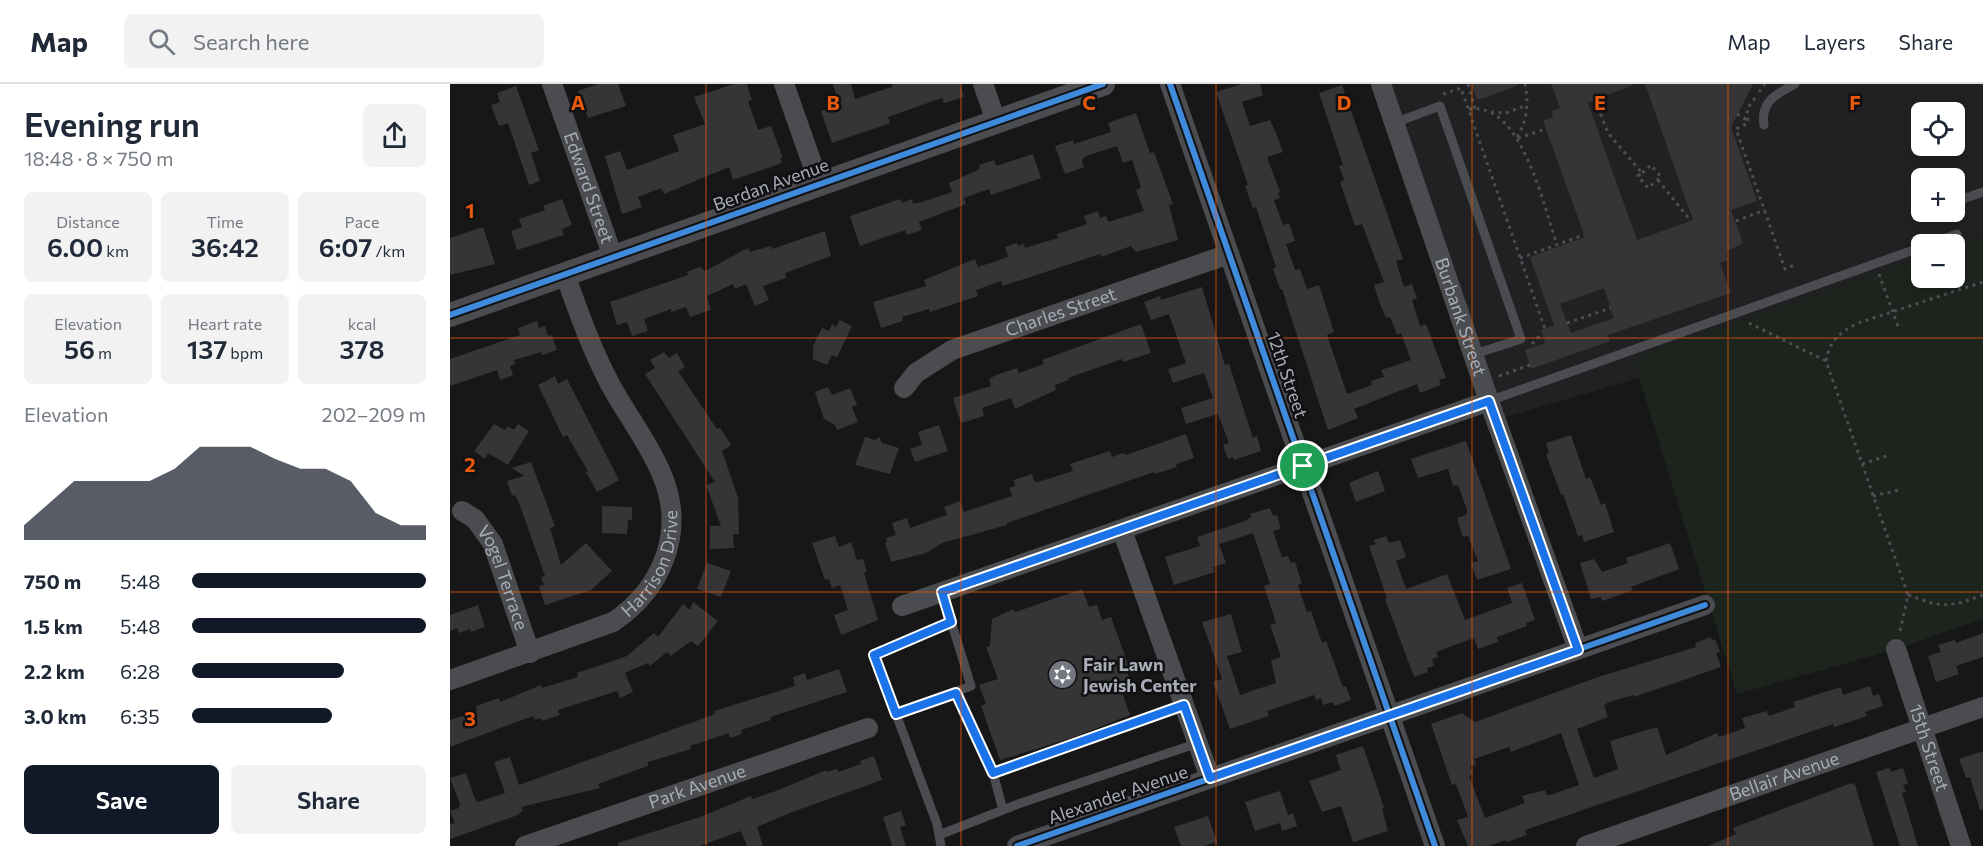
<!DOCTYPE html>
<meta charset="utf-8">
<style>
body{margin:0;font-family:Commissioner,sans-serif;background:#f2f2f3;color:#1f2937;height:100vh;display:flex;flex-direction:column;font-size:22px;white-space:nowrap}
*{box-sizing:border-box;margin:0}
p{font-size:20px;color:#747a83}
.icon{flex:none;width:33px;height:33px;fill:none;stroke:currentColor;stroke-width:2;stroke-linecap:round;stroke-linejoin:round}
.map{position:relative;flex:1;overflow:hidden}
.panel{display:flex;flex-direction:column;background:#fff;width:450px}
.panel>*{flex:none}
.buttons{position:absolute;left:1461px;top:18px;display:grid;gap:12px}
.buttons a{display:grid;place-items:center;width:54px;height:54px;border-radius:9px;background:#fff;box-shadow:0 3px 9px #0003;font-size:30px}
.pin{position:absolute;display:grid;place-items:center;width:51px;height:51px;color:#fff;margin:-26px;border:3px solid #fff;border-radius:50%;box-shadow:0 2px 6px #0007}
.round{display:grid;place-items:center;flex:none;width:63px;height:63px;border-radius:9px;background:#f2f2f3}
.head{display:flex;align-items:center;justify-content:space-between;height:102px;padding:0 24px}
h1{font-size:33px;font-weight:600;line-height:45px}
.figures{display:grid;grid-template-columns:repeat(3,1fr);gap:9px;height:102px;padding:6px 24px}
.figures div{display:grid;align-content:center;border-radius:9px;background:#f2f2f3;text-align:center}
.figures b{font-size:26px;font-weight:600}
.figures small{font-size:16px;font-weight:400}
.figures p{font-size:16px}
.chart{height:168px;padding:12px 24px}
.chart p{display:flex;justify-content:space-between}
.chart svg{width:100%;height:108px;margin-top:6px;fill:#111827;opacity:.7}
.action{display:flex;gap:12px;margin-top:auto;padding:12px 24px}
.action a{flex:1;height:69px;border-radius:9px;background:#111827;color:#fff;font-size:24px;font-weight:600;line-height:69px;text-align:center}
.action a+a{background:#f2f2f3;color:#1f2937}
ul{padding:0 24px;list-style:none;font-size:20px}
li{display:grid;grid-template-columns:96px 72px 1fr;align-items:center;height:45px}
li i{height:15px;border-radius:8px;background:#111827}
header{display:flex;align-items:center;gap:36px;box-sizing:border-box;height:84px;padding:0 30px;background:#fff;border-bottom:2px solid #e0e1e3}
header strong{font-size:28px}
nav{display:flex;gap:33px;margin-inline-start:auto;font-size:21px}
.search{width:420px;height:54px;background:#f2f2f3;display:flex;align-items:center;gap:15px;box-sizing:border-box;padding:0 21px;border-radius:9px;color:#747a83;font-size:22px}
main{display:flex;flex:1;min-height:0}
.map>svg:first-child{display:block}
</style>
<header>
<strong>Map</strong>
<div class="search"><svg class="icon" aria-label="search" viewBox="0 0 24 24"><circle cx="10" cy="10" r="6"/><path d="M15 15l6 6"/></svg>Search here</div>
<nav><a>Map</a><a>Layers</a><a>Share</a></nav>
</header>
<main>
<section class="panel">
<div class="head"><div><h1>Evening run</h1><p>18:48 · 8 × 750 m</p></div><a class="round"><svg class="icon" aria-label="share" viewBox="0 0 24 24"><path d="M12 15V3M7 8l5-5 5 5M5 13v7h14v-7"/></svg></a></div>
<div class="figures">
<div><p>Distance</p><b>6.00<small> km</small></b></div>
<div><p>Time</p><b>36:42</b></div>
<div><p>Pace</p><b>6:07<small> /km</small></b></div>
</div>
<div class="figures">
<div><p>Elevation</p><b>56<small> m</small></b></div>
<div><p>Heart rate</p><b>137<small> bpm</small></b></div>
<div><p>kcal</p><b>378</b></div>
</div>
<div class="chart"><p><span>Elevation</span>202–209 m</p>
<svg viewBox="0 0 160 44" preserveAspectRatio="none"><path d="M0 44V38L10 29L20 20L30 20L40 20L50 20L60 15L70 6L80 6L90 6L100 11L110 15L120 15L130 20L140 33L150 38L160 38V44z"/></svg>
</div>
<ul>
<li><b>750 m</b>5:48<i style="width:100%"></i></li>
<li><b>1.5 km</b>5:48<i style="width:100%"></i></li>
<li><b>2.2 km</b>6:28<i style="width:65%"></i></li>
<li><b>3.0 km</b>6:35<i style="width:60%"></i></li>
</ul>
<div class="action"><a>Save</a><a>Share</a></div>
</section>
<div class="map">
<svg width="1533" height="762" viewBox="0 0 1533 762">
<rect width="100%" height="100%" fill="#171717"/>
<path fill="#212123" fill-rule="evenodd" d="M 931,0 L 1533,0 L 1533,153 L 1505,163 L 1504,160 L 1472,160 L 1471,174 L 1186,273 L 1189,294 L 1046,336 ZM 1472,28 L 1504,28 L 1504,62 L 1472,62 ZM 1472,94 L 1504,94 L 1504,128 L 1472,128 Z"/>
<path fill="#1d241e" d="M 1533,153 L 1533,535 L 1446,565 L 1287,610 L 1189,294 L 1185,273 L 1471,174 L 1472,194 L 1504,194 L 1505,163 Z"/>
<path fill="#353536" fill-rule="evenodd" d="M 148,0 L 168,0 L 176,22 L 138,34 L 128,7 Z
M 284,0 L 297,0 L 302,16 L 298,17 L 308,46 L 321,42 L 333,74 L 330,74 L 332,79 L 283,96 L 279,83 L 214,110 L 211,104 L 188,113 L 192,123 L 172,130 L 155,72 L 170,67 L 177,86 L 229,67 L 223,51 L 255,40 L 244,13 Z
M 383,0 L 401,0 L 405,15 L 442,3 L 442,0 L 510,0 L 514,13 L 494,19 L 492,14 L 438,33 L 440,39 L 382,59 L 371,27 L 389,21 Z
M 792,0 L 810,0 L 813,11 L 792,18 L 800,42 L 820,36 L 827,51 L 833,68 L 817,73 L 830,108 L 828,109 L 830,114 L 824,116 L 833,141 L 839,139 L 845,157 L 836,160 L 845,186 L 850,185 L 857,205 L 869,201 L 884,248 L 877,251 L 897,310 L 922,301 L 921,297 L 934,293 L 931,286 L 961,276 L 951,249 L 947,251 L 940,233 L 936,234 L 930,220 L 924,201 L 934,198 L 912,140 L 905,142 L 890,98 L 894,96 L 889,82 L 893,81 L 869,9 L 892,1 L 953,175 L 946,177 L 954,203 L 962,200 L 967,214 L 962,216 L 970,242 L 976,240 L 996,294 L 989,296 L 991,301 L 970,309 L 967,300 L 934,313 L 904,325 L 908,334 L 878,346 L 832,205 L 830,205 L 823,185 L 826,183 L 806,123 L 803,124 L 795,102 L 798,101 L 766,8 Z
M 1021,0 L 1067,0 L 1067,2 L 1027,16 Z
M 1101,0 L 1185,0 L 1138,19 L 1187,156 L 1243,136 L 1195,0 L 1303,0 L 1281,43 L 1307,117 L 1281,126 L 1293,159 L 1276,168 L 1279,176 L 1270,179 L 1281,209 L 1158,251 L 1160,257 L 1081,285 L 1075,266 L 1095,259 L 1091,246 L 1104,241 L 1080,173 L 1135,153 L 1093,37 L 1103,33 L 1101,27 L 1110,24 ZM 1154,204 L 1164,234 L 1121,249 L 1110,220 Z
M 66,2 L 89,66 L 81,69 L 90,97 L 79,101 L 58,39 L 49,42 L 41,21 L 50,18 L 47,9 Z
M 686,29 L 700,69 L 704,68 L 723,120 L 719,121 L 728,156 L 686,168 L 681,162 L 651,173 L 650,170 L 553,202 L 551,197 L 526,206 L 528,212 L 480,228 L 479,225 L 452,233 L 453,237 L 431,244 L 423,218 L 476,202 L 474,196 L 525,175 L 528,183 L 558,173 L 555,163 L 567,159 L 568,162 L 574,160 L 575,164 L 608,154 L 607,150 L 637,140 L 634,132 L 648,127 L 650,134 L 656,132 L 658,138 L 694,127 L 686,106 L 691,104 L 682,76 L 673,79 L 667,62 L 636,72 L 632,76 L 634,83 L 615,90 L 605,62 L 623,56 L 624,60 L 661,48 L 658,39 Z
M 583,70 L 591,94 L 541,111 L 539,105 L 514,114 L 516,120 L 469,138 L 472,146 L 457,151 L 455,146 L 410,162 L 400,132 L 450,115 L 452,119 L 462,115 L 463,120 L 472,118 L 502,108 L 499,99 L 530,85 L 529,81 L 544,76 L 546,82 Z
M 112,115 L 122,141 L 112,145 L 114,151 L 67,166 L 61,147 L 72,143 L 69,135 L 95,126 L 93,122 Z
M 33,143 L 45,180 L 0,191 L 0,154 Z
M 375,147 L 381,172 L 335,189 L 336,194 L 313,202 L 319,216 L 305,222 L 296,200 L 285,205 L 283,200 L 257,212 L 261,226 L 240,233 L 236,223 L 221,228 L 221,225 L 194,235 L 198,247 L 182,252 L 177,238 L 167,241 L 160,218 L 238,191 L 237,188 L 250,183 L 255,187 L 298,164 L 300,168 L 321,162 L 322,165 Z
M 752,203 L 775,281 L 779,280 L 803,354 L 807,352 L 811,367 L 784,376 L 783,373 L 778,375 L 773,361 L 779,359 L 768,330 L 736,340 L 731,324 L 763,314 L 754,289 L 723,299 L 718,285 L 736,279 L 719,230 L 701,236 L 694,218 L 710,212 L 711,216 Z
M 390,236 L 402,242 L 387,273 L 382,271 L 377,281 L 363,275 L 363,262 L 372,244 L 379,247 L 382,240 L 386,243 Z
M 87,237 L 89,244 L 95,242 L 98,252 L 102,251 L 107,266 L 92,271 L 91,268 L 64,276 L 65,280 L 60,282 L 63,291 L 50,296 L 47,286 L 0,302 L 0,275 L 70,251 L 68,244 Z
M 691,240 L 701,269 L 673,278 L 672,275 L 618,294 L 619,296 L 605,301 L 606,306 L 565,325 L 561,314 L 532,324 L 534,332 L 511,339 L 503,314 L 541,302 L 539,295 L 546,291 L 567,284 L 569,289 L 594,280 L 592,276 Z
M 214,268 L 219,274 L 227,269 L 235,283 L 228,287 L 267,345 L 270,344 L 281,361 L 272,367 L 288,414 L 289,450 L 283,450 L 284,464 L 260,465 L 260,442 L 271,442 L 256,401 L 265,398 L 195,290 L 205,284 L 200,276 Z
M 105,292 L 108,300 L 117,295 L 169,396 L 147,408 L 136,388 L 138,387 L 117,351 L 113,353 L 88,301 Z
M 378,303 L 382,311 L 400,304 L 407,321 L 402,323 L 408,338 L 387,346 L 385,341 L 374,335 L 365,308 Z
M 44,340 L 55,346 L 58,342 L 64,346 L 68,340 L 79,347 L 58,381 L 38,369 L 35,375 L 24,367 Z
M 489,341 L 498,367 L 465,378 L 460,365 L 472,361 L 468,348 Z
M 736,350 L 744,374 L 726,380 L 727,383 L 705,390 L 704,388 L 557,439 L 557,441 L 492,459 L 476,469 L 441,478 L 435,458 L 437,458 L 436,454 L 446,451 L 442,439 L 457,434 L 460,444 L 497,431 L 494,423 L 510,417 L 514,428 L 562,412 L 559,404 L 565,402 L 564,396 L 582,390 L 584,397 L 588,398 L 623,387 L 620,380 L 638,374 L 660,367 L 662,373 L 673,369 L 676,371 Z
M 1121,351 L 1136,395 L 1140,393 L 1151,421 L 1155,419 L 1164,448 L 1134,458 L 1132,451 L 1128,452 L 1113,410 L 1111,411 L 1096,370 L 1099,369 L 1096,359 Z
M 415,353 L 425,356 L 429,353 L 432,359 L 449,364 L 440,390 L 405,381 Z
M 1016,357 L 1061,485 L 1027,496 L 1021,479 L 1028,477 L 1018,452 L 1013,453 L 1007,434 L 1016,431 L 1017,426 L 1008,401 L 1003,402 L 998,385 L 968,394 L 961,375 Z
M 81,378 L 105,442 L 100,444 L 111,481 L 136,459 L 162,487 L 141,506 L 95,521 L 89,502 L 94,501 L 91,493 L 95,492 L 69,419 L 65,411 L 62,412 L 57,397 L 74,392 L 62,384 Z
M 928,387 L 935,407 L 906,418 L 899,399 Z
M 152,422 L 182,423 L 182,436 L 178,436 L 177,450 L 152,449 Z
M 820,424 L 823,432 L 827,431 L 831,445 L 823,447 L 832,473 L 838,472 L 841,479 L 845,478 L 852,499 L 848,501 L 857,528 L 861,527 L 872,559 L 876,557 L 893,603 L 896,602 L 901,616 L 884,622 L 883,618 L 873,621 L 871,614 L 866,616 L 864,611 L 817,627 L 819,632 L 780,645 L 763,598 L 772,595 L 752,538 L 781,530 L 792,568 L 777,572 L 790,611 L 826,599 L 821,576 L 831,573 L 820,541 L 826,539 L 814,502 L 820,500 L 803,449 L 769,460 L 776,479 L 763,483 L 765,488 L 724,501 L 715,473 L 750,462 L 747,453 L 795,437 L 801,433 L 800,430 Z
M 385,452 L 389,463 L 401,458 L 407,476 L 413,475 L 417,488 L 414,489 L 428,536 L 391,551 L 384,531 L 398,526 L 390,501 L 382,504 L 379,495 L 375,496 L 362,459 Z
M 936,452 L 939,459 L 950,456 L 956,473 L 946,477 L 956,505 L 997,490 L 1015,536 L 1062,519 L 1057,504 L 1072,499 L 1085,536 L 1076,539 L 1077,542 L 1047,553 L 1048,558 L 1028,565 L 1024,554 L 986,568 L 988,573 L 982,575 L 984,582 L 977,584 L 978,588 L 964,593 L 935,515 L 937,514 L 919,462 L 926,460 L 924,456 Z
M 1220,459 L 1229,485 L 1181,503 L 1183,506 L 1161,514 L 1152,517 L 1151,513 L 1141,515 L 1130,479 L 1144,475 L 1152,488 L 1178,479 L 1176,474 Z
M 257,479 L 281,487 L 271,513 L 247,505 Z
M 632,505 L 639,523 L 647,521 L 652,536 L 661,533 L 680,586 L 677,587 L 681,601 L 671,605 L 680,631 L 622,654 L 550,676 L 531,622 L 536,620 L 529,601 L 548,595 L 536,563 L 540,562 L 542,535 L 563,525 L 565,528 Z
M 243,518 L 268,537 L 248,562 L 241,557 L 221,572 L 217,568 L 200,582 L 198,579 L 175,589 L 183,608 L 170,614 L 167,607 L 108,626 L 110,631 L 92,637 L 91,634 L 85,636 L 83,632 L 0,663 L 0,636 L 27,627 L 26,622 L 49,614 L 50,618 L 91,601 L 92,604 L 128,593 L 127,589 L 177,572 L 204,549 L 208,553 L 233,520 L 240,526 Z
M 28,521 L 35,543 L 21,548 L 20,545 L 9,549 L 7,544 L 0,547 L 0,531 Z
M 1533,549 L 1533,573 L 1506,582 L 1509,590 L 1486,598 L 1478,572 L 1491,568 L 1488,561 L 1505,556 L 1506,559 Z
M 1261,553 L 1262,556 L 1265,555 L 1270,568 L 1266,569 L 1271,583 L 1184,613 L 1183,611 L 1157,619 L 1154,622 L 1158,633 L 1127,645 L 1144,694 L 1168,685 L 1160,657 L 1207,643 L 1216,671 L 1267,649 L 1269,653 L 1295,644 L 1292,634 L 1317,627 L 1319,632 L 1345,623 L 1343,618 L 1391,603 L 1393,611 L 1420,602 L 1423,612 L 1429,610 L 1433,622 L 1415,628 L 1417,632 L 1384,643 L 1383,640 L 1348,652 L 1075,746 L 1077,751 L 1057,758 L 1056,756 L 1039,762 L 1018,762 L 1007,736 L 1018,733 L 1006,700 L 1002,701 L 981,640 L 1012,629 L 1025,638 L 1148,593 L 1246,563 L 1245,559 ZM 1111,649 L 1129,701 L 1100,711 L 1096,711 L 1095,706 L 1072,712 L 1075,719 L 1035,734 L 1019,692 L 1023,690 L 1020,682 L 1026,681 L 1024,675 L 1059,663 L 1061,668 Z
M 389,585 L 397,608 L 320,633 L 321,636 L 291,646 L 292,650 L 280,654 L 279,649 L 240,662 L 241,665 L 198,678 L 198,682 L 148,700 L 150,704 L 71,723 L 73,727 L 65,732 L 0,755 L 0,740 L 5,739 L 0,727 L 9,724 L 10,720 L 0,694 L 16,689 L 25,715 L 28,718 L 55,709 L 44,678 L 60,673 L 69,701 L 260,632 L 265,630 L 264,627 L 345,602 L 343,593 L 355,589 L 357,596 Z
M 913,662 L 934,724 L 932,725 L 938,747 L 903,758 L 891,722 L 872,728 L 859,697 L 891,686 L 886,671 Z
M 1533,667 L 1533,725 L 1530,726 L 1520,693 L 1516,694 L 1509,675 Z
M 424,672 L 432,696 L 342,728 L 307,743 L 313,762 L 297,762 L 291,747 L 250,762 L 168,762 L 168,759 L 250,733 L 301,712 L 302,715 L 326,707 L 376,686 L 377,688 L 387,685 L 388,688 L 411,680 L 410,677 Z
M 1439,684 L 1441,688 L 1453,684 L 1458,699 L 1453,701 L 1456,708 L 1452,709 L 1468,762 L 1450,762 L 1426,688 Z
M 1401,699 L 1405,701 L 1424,762 L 1258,762 L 1286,750 L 1283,744 Z
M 830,707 L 838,731 L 843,729 L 847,742 L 832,747 L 830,739 L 805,747 L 795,718 Z
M 451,727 L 456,741 L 450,743 L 456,762 L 442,762 L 433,733 Z
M 758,732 L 767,758 L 754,762 L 731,762 L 724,743 Z"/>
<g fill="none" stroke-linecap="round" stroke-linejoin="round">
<path stroke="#4d4e52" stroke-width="3" stroke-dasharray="3 4.5" stroke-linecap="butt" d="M 1018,0 L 1025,25
M 1309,8 L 1315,0
M 993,10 L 1011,4 L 1095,245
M 1305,14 L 1297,25 L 1298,39 L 1286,45 L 1335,185 L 1347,180
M 1145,16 L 1158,49 L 1192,89 L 1188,92 L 1198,104 L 1211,93 L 1201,81 L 1192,89
M 1019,25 C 1072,17 1094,124 1107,161
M 1041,28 L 1056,29 L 1077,21
M 1287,30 L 1297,36
M 1067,53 C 1077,37 1079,19 1075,0
M 1068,54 L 1096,45
M 1208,96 L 1241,137
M 1286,137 L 1315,126
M 1070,174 L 1134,151
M 1429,190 L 1449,245
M 1117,239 L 1161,224
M 1299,239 L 1376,277 L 1458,511 L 1450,547
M 1082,260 L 1092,249
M 1376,277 C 1380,256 1389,249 1408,239 L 1533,198
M 1049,292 L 1080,281
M 1412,380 L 1440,371
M 1423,412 L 1449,406
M 1458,511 C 1494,524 1497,524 1533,511"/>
<path stroke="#4b4c50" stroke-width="9" d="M 944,39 L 990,22 L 1071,255 L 1025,270
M 1314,41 C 1310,17 1327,10 1345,0
M 1504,118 L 1533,108
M 1479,160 L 1507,150
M 1039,317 L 1472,163
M 506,609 L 543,689 L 734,621
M 446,630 L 521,602 L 492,508
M 543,689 L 553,726
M 489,751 L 571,719 L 748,659
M 491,762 L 487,740 L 424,571 L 501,538"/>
<g stroke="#4b4c50" stroke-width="20">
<path id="s1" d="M 102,0 L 163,173"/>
<path d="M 334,0 L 369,99"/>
<path d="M 533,0 L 546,37"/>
<path d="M 720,0 L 985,762"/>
<path id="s2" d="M 931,0 L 1039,317 L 1128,565"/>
<path id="s3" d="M 454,304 L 466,289 L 502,266 L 779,170"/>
<path id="s4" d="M 12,427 L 25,435 L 43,460 L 80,569"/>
<path d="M 672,446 L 760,694"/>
<path d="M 452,522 L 1039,317"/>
<path id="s5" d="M 1446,565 L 1511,762"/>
<path id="s6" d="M 0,596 L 163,538 C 212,505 236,448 212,391 C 199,359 176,330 160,300 C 141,264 128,227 115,190"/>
<path id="s7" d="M 75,762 L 418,644"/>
<path d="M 567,762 L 1255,521"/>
<path id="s8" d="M 1136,762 L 1533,623"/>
</g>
<path stroke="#4b4c50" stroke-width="24" d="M 0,231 L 653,0"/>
<defs>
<path id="cycleway" d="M 720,0 L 985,762
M 0,231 L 653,0
M 567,762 L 1255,521"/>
</defs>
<use href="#cycleway" stroke="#111113" stroke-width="10"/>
<use href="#cycleway" stroke="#408adc" stroke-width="6"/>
</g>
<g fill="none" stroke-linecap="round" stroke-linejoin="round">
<defs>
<path id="route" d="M 1039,317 L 1128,566 L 760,694 L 734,621 L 543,689 L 506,609 L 446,630 L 424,571 L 501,538 L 492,508 Z"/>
</defs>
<use href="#route" stroke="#fff" stroke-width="12"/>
<use href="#route" stroke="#1a73e8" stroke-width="8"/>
</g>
<path fill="none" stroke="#e8590c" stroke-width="1.5" stroke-opacity="0.55" d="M 256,0 L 256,762M 511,0 L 511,762M 766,0 L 766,762M 1022,0 L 1022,762M 1278,0 L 1278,762M 0,254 L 1533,254M 0,508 L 1533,508"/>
<defs>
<symbol id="synagogue-disc" viewBox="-11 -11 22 22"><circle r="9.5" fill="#757880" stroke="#111113"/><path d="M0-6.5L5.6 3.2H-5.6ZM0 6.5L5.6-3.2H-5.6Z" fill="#fff"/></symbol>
</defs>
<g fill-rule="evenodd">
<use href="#synagogue-disc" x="596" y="574" width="33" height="33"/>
</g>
<g text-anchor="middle" stroke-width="5" stroke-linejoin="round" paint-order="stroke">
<g font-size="18" fill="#a8adb8" stroke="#111113">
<text transform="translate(321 101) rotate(-20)" y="6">Berdan Avenue</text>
<text dy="6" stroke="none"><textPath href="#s1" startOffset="110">Edward Street</textPath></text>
<text dy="6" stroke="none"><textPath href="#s3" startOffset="177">Charles Street</textPath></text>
<text dy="6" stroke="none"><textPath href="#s2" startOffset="246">Burbank Street</textPath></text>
<text transform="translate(837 291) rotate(71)" y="6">12th Street</text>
<text dy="6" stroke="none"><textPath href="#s6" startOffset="246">Harrison Drive</textPath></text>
<text dy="6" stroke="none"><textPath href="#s4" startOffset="81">Vogel Terrace</textPath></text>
<text dy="6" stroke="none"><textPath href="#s5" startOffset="104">15th Street</textPath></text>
<text dy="6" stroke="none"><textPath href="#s8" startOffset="210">Bellair Avenue</textPath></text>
<text dy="6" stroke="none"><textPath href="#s7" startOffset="182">Park Avenue</textPath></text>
<text transform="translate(668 711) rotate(-19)" y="6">Alexander Avenue</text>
</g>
<g font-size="18" font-weight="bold" fill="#a8adb8" stroke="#111113" text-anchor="start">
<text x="633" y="587">Fair Lawn<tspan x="633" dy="21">Jewish Center</tspan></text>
</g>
</g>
<g font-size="20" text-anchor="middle" font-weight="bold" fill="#e8590c" stroke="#111113" stroke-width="5" stroke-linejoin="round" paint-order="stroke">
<text x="128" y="26">A</text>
<text x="383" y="26">B</text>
<text x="639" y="26">C</text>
<text x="894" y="26">D</text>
<text x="1150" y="26">E</text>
<text x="1405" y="26">F</text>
<text x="20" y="134">1</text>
<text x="20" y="388">2</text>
<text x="20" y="642">3</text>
</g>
</svg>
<div class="buttons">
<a><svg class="icon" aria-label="locate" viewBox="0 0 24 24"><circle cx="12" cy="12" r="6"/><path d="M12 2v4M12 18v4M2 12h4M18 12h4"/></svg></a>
<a>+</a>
<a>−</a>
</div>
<div class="pin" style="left:853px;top:382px;background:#1e9e55"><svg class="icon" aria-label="arrive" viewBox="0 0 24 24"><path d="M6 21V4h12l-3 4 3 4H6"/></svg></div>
</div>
</main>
